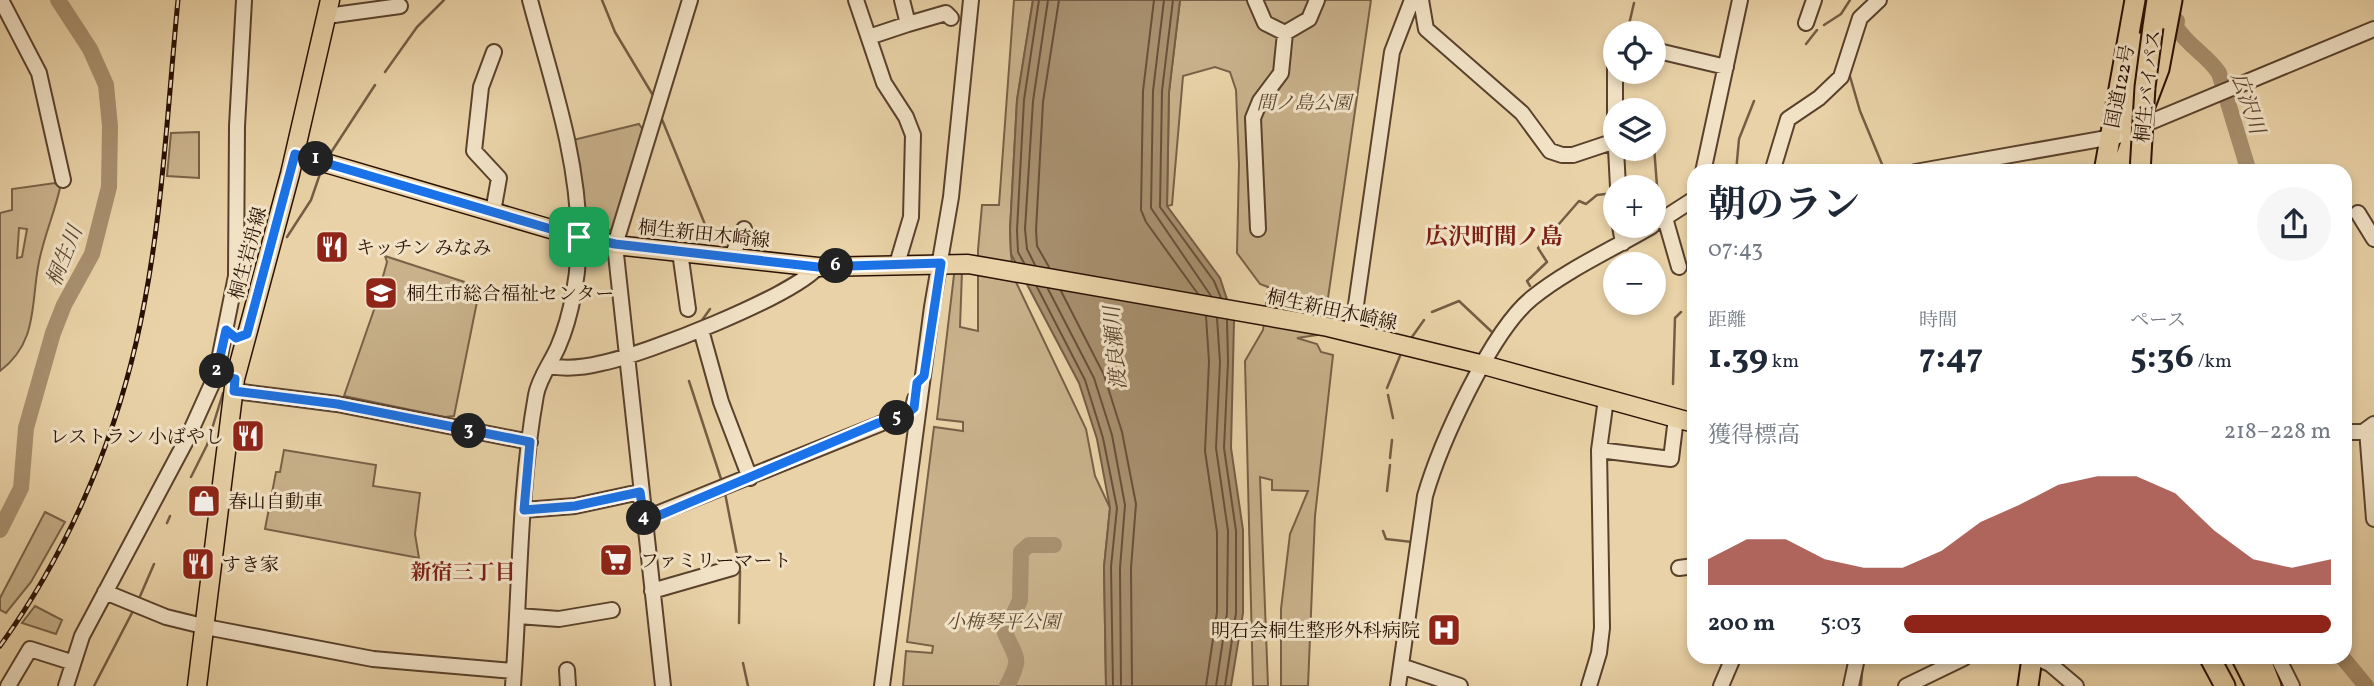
<!DOCTYPE html>
<html lang="ja">
<meta charset="utf-8">
<style>
body{margin:0;font-family:Vollkorn,"Noto Serif JP",serif;background:#f6f6f7;color:#1f2937;height:100vh;display:flex;flex-direction:column;font-size:26px;white-space:nowrap}
*{box-sizing:border-box;margin:0}
p{font-size:23px;color:#747a83}
.icon{flex:none;width:38px;height:38px;fill:none;stroke:currentColor;stroke-width:2;stroke-linecap:round;stroke-linejoin:round}
.map{position:relative;flex:1;overflow:hidden}
.panel{position:absolute;left:1687px;top:164px;width:665px;height:500px;display:flex;flex-direction:column;background:#fff;border-radius:21px;box-shadow:0 4px 10px #0003}
.panel>*{flex:none}
.buttons{position:absolute;left:1603px;top:21px;display:grid;gap:14px}
.buttons a{display:grid;place-items:center;width:63px;height:63px;border-radius:50%;background:#fff;box-shadow:0 4px 10px #0003;font-size:35px}
.pin{position:absolute;display:grid;place-items:center;width:60px;height:60px;color:#fff;margin:-30px;border-radius:14px;box-shadow:0 4px 10px #0006}
.km{position:absolute;width:35px;height:35px;margin:-18px;border-radius:50%;background:#222;color:#fff;font-size:19px;line-height:35px;text-align:center}
.round{display:grid;place-items:center;flex:none;width:74px;height:74px;border-radius:37px;background:#f6f6f7}
.summary{display:flex;align-items:center;justify-content:space-between;height:119px;padding:0 21px}
h1{font-size:38px;font-weight:700;line-height:52px}
.metrics{display:grid;grid-template-columns:repeat(3,1fr);gap:10px;height:119px;padding:7px 21px}
.metrics div{display:grid;align-content:center}
.metrics b{font-size:35px;font-weight:700}
.metrics small{font-size:19px;font-weight:400}
.metrics p{font-size:19px}
.chart{height:196px;padding:14px 21px}
.chart p{display:flex;justify-content:space-between}
.chart svg{width:100%;height:126px;margin-top:7px;fill:#8f2418;opacity:.7}
ul{padding:0 21px;list-style:none;font-size:23px}
li{display:grid;grid-template-columns:112px 84px 1fr;align-items:center;height:52px}
li i{height:18px;border-radius:9px;background:#8f2418}
.map>svg:first-child{display:block}
</style>
<div class="map">
<svg width="2374" height="686" viewBox="0 0 2374 686">
<rect width="100%" height="100%" fill="#e9d2a7"/>
<filter id="stains"><feTurbulence type="fractalNoise" baseFrequency=".00286" numOctaves="4"/><feColorMatrix values="0 0 0 0 .2 0 0 0 0 .09 0 0 0 0 .02 0 0 0 .5 -.17"/></filter>
<radialGradient id="worn" r=".72"><stop offset=".6" stop-color="#630" stop-opacity="0"/><stop offset="1" stop-color="#630" stop-opacity=".3"/></radialGradient>
<path fill="#c8b18b" stroke="#786147" stroke-width="2" fill-rule="evenodd" d="M 1014,0 L 1033,0 L 1017,100 L 1010,230 L 1011,254 L 1014,278 L 1086,429 L 1095,476 L 1110,508 L 1104,567 L 1106,686 L 903,686 L 906,651 L 932,653 L 933,646 L 907,642 L 934,427 L 963,431 L 963,422 L 937,419 L 954,275 L 956,270 L 962,271 L 960,327 L 978,331 L 978,250 L 982,205 L 999,205 Z
M 1180,0 L 1371,0 L 1327,305 L 1321,309 L 1273,298 L 1268,304 L 1265,325 L 1324,334 L 1297,338 L 1317,344 L 1321,352 L 1333,355 L 1315,516 L 1308,686 L 1281,686 L 1281,609 L 1290,534 L 1308,491 L 1272,490 L 1272,480 L 1260,477 L 1268,686 L 1253,686 L 1245,361 L 1263,330 L 1268,287 L 1260,284 L 1237,253 L 1239,164 L 1236,90 L 1230,72 L 1215,67 L 1183,76 L 1172,205 L 1167,206 L 1169,92 Z
M 639,124 L 643,130 L 613,228 L 603,235 L 584,231 L 569,141 Z
M 199,132 L 199,178 L 167,176 L 171,133 Z
M 55,183 L 60,188 C 54,215 42,241 38,267 C 31,307 37,343 0,371 L 0,213 L 12,210 L 12,189 ZM 19,228 L 27,229 L 22,257 L 17,258 Z
M 385,256 L 480,287 L 454,416 L 445,417 L 344,396 L 384,281 L 382,280 L 387,262 Z
M 284,450 L 376,465 L 373,486 L 420,493 L 415,534 L 419,558 L 265,529 L 276,472 L 280,472 Z
M 45,512 L 65,522 L 31,582 L 6,613 L 0,610 L 0,598 Z
M 35,606 L 62,620 L 56,634 L 22,623 Z"/>
<path fill="#a8906f" stroke="#755d44" stroke-width="2" d="M 1033,0 L 1180,0 L 1169,92 L 1167,206 L 1220,278 L 1234,321 L 1231,448 L 1243,530 L 1243,613 L 1231,686 L 1106,686 L 1104,567 L 1110,508 L 1097,439 L 1079,383 L 1011,254 L 1010,230 L 1017,100 Z"/>
<g fill="none" stroke-linecap="round" stroke-linejoin="round">
<path stroke="#685039" stroke-width="2" d="M 1154,0 L 1143,91 L 1141,210 L 1146,222 L 1198,294
M 1164,0 L 1153,91 L 1151,208 L 1211,296
M 1173,0 L 1162,91 L 1160,207 L 1214,281 L 1221,298
M 1024,263 L 1018,252 L 1017,230 L 1024,100 L 1039,0
M 1035,265 L 1027,249 L 1025,229 L 1033,101 L 1048,0
M 1049,267 L 1037,246 L 1036,230 L 1043,102 L 1059,0
M 1037,287 L 1085,380 L 1103,438 L 1117,508 L 1111,567 L 1113,686
M 1048,289 L 1094,378 L 1112,435 L 1125,505 L 1120,568 L 1121,686
M 1061,291 L 1104,375 L 1122,432 L 1136,504 L 1131,568 L 1132,686
M 1206,686 L 1217,612 L 1217,532 L 1205,451 L 1209,362 L 1206,316
M 1216,686 L 1227,613 L 1228,531 L 1216,448 L 1220,362 L 1217,318
M 1225,686 L 1236,613 L 1236,531 L 1224,448 L 1228,362 L 1227,320"/>
<path stroke="#755d44" stroke-width="2.5" d="M 602,0 L 615,32 L 654,97
M 1824,25 L 1841,14 L 1850,0
M 1627,33 L 1634,3
M 1806,44 L 1817,30
M 385,72 L 417,27 L 444,0
M 1849,73 L 1860,111 L 1884,169
M 1621,100 L 1630,110
M 661,117 L 704,222 L 710,247
M 1654,147 L 1659,212
M 330,154 L 375,85
M 1736,172 L 1739,139 L 1754,101
M 287,237 L 311,200 L 321,171
M 1530,286 L 1527,281 L 1547,262 L 1538,248 L 1579,201 L 1586,204 L 1597,195 L 1614,193
M 1432,312 L 1459,301 L 1492,332
M 700,323 L 710,309
M 1412,337 L 1424,320
M 689,381 L 722,482
M 1673,384 L 1675,318 L 1681,312
M 1387,388 L 1400,356
M 1388,395 L 1393,418
M 1390,458 L 1392,440
M 191,477 L 207,445 L 223,393
M 1387,491 L 1390,465
M 725,493 L 739,565
M 167,523 L 170,516
M 1383,531 L 1386,539 L 1412,542
M 138,601 L 154,564
M 739,623 L 740,571
M 743,663 L 748,686
M 94,686 L 134,609
M 1861,686 L 1863,658"/>
<path stroke="#a8906f" stroke-width="16" d="M 2177,21 L 2176,27 C 2188,46 2207,55 2219,73 L 2249,172
M 0,530 L 21,488 L 26,428 L 53,333 L 64,305 L 92,254 L 109,187 L 110,126 L 106,85 L 90,49 L 58,0
M 2343,658 L 2366,686
M 1007,686 C 1022,657 1017,660 1005,633 L 1020,600 L 1021,552 L 1029,545 L 1054,545"/>
<defs>
<path id="minor" d="M 1,0 L 39,73 L 63,180
M 856,0 L 884,83 L 906,117 L 913,135 L 911,217 L 897,264
M 1255,0 L 1265,23 L 1285,33 L 1309,19 L 1317,0
M 1421,0 L 1426,29 L 1522,113 L 1550,151 L 1562,155 L 1573,155 L 1615,141
M 327,16 L 400,6
M 1806,23 L 1814,0
M 908,24 L 946,13 L 951,18
M 869,37 L 908,24 L 902,0
M 1654,50 L 1726,67
M 1615,62 L 1615,123
M 2136,128 L 2374,29
M 1616,149 L 1618,187
M 1703,172 L 1740,0
M 1772,172 L 1788,119 L 1819,98 L 1841,77 L 1860,18 L 1879,0
M 1915,172 L 2118,136
M 493,212 L 499,178 L 474,151 L 481,87 L 494,52
M 2358,213 L 2374,239
M 1665,218 L 1679,267
M 1660,221 L 1694,199
M 1620,226 L 1623,243
M 1258,229 L 1253,118 L 1260,101 L 1281,73 L 1285,33
M 680,252 L 688,309
M 731,258 L 744,229
M 701,330 L 721,402 L 750,478
M 1352,333 L 1392,52 L 1412,0
M 549,366 C 565,369 586,367 602,363 C 646,354 789,298 818,267
M 234,391 L 337,404 L 530,442
M 2367,430 L 2374,519
M 2345,432 L 2363,432 L 2374,424
M 1599,450 L 1671,459 L 1676,418
M 524,510 L 575,506 L 640,492
M 644,519 L 912,411 L 915,399
M 1679,568 L 1694,566
M 652,591 L 732,568
M 105,592 L 166,617 L 211,628 L 373,659 L 514,671
M 518,616 L 559,619 L 612,610
M 2037,658 L 2050,664 L 2076,686
M 2278,658 L 2292,686
M 1401,666 L 1460,686
M 567,670 L 568,686
M 8,686 L 30,649 L 71,662
M 66,686 L 82,636 L 188,437 L 216,375 L 236,276 L 237,126 L 244,0
M 513,686 C 520,590 519,490 536,395 C 539,378 551,363 558,347 C 572,315 579,272 579,238 C 578,155 551,79 530,0
M 663,686 L 615,245 L 690,0
M 882,686 L 932,307 L 951,197 L 971,0
M 1398,686 L 1425,496 C 1440,444 1491,331 1532,298 C 1568,269 1613,249 1652,226
M 1589,686 L 1599,653 L 1602,628 L 1599,450 L 1606,399
M 1721,686 L 1733,658
M 1851,686 L 1857,658
M 1906,686 L 1964,658"/>
<path id="major" d="M 295,154 L 561,232 L 615,245 L 818,267 L 968,264 L 1328,327 L 1484,365 L 1694,423
M 197,686 L 235,379 L 290,174 L 330,0"/>
<path id="highway" d="M 2153,27 L 2157,0
M 2130,130 L 2139,43
M 2104,172 L 2135,0
M 2120,172 L 2159,69 L 2172,0
M 2210,658 L 2225,686
M 2242,658 L 2256,686
M 2260,658 L 2271,686
M 2028,686 L 2032,658"/>
</defs>
<use href="#minor" stroke="#59412c" stroke-width="18"/>
<use href="#major" stroke="#291103" stroke-width="21"/>
<use href="#highway" stroke="#291103" stroke-width="23"/>
<use href="#minor" stroke="#f1e2c6" stroke-width="14"/>
<use href="#major" stroke="#e9d2a7" stroke-width="18"/>
<use href="#highway" stroke="#e9d2a7" stroke-width="19"/>
<defs>
<path id="rail" d="M 0,646 C 65,556 111,451 136,343 C 162,231 167,113 178,0"/>
</defs>
<use href="#rail" stroke="#291103" stroke-width="5"/>
<use href="#rail" stroke="#f1e2c6" stroke-width="2.5" stroke-dasharray="8" stroke-linecap="butt"/>
<defs>
<path id="highway-bridge" d="M 2140,172 L 2145,87 L 2153,27"/>
</defs>
<use href="#highway-bridge" stroke="#291103" stroke-width="23" stroke-linecap="butt"/>
<use href="#highway-bridge" stroke="#e9d2a7" stroke-width="19"/>
</g>
<g fill="none" stroke-linecap="round" stroke-linejoin="round">
<defs>
<path id="route" d="M 295,154 L 561,232 L 615,244 L 818,267 L 941,263 L 924,376 L 917,383 L 914,408 L 904,416 L 878,423 L 653,518 L 644,519 L 640,492 L 575,506 L 524,510 L 530,442 L 337,404 L 234,391 L 235,379 L 216,375 L 226,330 L 236,338 L 247,334 Z"/>
</defs>
<use href="#route" stroke="#fff" stroke-width="14"/>
<use href="#route" stroke="#1a73e8" stroke-width="9"/>
</g>
<defs>
<symbol id="restaurant-square" viewBox="-11 -11 22 22"><rect x="-9" y="-9" width="18" height="18" rx="4" fill="#8f2418" stroke="#f1e2c6"/><path d="M-5-6h1v4h1v-4h1v4h1v-4h1v5L-1.5 .5V6h-2V.5L-5-1ZM5-6V6H3V1.5H1.5Q1.5-4 5-6Z" fill="#fff"/></symbol>
<symbol id="school-square" viewBox="-11 -11 22 22"><rect x="-9" y="-9" width="18" height="18" rx="4" fill="#8f2418" stroke="#f1e2c6"/><path d="M0-5L7-2L0 1L-7-2ZM-4 1L0 2.5L4 1V4Q0 6-4 4Z" fill="#fff"/></symbol>
<symbol id="shop-square" viewBox="-11 -11 22 22"><rect x="-9" y="-9" width="18" height="18" rx="4" fill="#8f2418" stroke="#f1e2c6"/><path d="M-5-2.5h2.3a2.7 3.5 0 0 1 5.4 0H5L5.5 6h-11ZM-1.5-2.5h3a1.5 2.3 0 0 0-3 0Z" fill="#fff"/></symbol>
<symbol id="supermarket-square" viewBox="-11 -11 22 22"><rect x="-9" y="-9" width="18" height="18" rx="4" fill="#8f2418" stroke="#f1e2c6"/><path d="M-6-5.5h2.5l.6 2H6L4.5 2H-2.5L-4.4-4H-6ZM-1.5 3.2a1.3 1.3 0 1 0 .1 0ZM3 3.2a1.3 1.3 0 1 0 .1 0Z" fill="#fff"/></symbol>
<symbol id="hospital-square" viewBox="-11 -11 22 22"><rect x="-9" y="-9" width="18" height="18" rx="4" fill="#8f2418" stroke="#f1e2c6"/><path d="M-5-5h3v3.5h4V-5h3V5h-3V1.5h-4V5h-3Z" fill="#fff"/></symbol>
</defs>
<g fill-rule="evenodd">
<use href="#restaurant-square" x="313" y="228" width="38" height="38"/>
<use href="#school-square" x="362" y="274" width="38" height="38"/>
<use href="#restaurant-square" x="229" y="417" width="38" height="38"/>
<use href="#shop-square" x="185" y="482" width="38" height="38"/>
<use href="#supermarket-square" x="597" y="541" width="38" height="38"/>
<use href="#restaurant-square" x="179" y="545" width="38" height="38"/>
<use href="#hospital-square" x="1425" y="611" width="38" height="38"/>
</g>
<g text-anchor="middle" stroke-width="6" stroke-linejoin="round" paint-order="stroke">
<g font-size="19" fill="#291103" stroke="#f1e2c6">
<text transform="translate(2119 86) rotate(-79)" y="7">国道122号</text>
<text transform="translate(2147 86) rotate(-84)" y="7">桐生バイパス</text>
<text transform="translate(704 233) rotate(6)" y="7">桐生新田木崎線</text>
<text transform="translate(247 253) rotate(-75)" y="7">桐生岩舟線</text>
<text transform="translate(1332 309) rotate(12)" y="7">桐生新田木崎線</text>
</g>
<g font-size="19" font-style="italic" fill="#614933" stroke="#f1e2c6">
<text x="1304" y="109">間ノ島公園</text>
<text x="1003" y="628">小梅琴平公園</text>
</g>
<g font-size="19" fill="#291103" stroke="#f1e2c6" text-anchor="start">
<text x="356" y="254">キッチン みなみ</text>
<text x="406" y="300">桐生市総合福祉センター</text>
<text x="224" y="443" text-anchor="end">レストラン 小ばやし</text>
<text x="228" y="508">春山自動車</text>
<text x="640" y="567">ファミリーマート</text>
<text x="222" y="571">すき家</text>
<text x="1420" y="637" text-anchor="end">明石会桐生整形外科病院</text>
</g>
<g font-size="21" font-style="italic" fill="#5c442e" stroke="#f1e2c6">
<text transform="translate(2248 103) rotate(71)" y="7">広沢川</text>
<text transform="translate(64 256) rotate(-68)" y="7">桐生川</text>
<text transform="translate(1115 348) rotate(-95)" y="7">渡良瀬川</text>
</g>
<g font-size="21" font-weight="bold" fill="#7a1f14" stroke="#f1e2c6">
<text x="463" y="579">新宿三丁目</text>
</g>
<g font-size="23" font-weight="bold" fill="#7a1f14" stroke="#f1e2c6">
<text x="1494" y="244">広沢町間ノ島</text>
</g>
</g>
<rect width="100%" height="100%" filter="url(#stains)"/>
<rect width="100%" height="100%" fill="url(#worn)"/>
</svg>
<div class="buttons">
<a><svg class="icon" aria-label="locate" viewBox="0 0 24 24"><circle cx="12" cy="12" r="6"/><path d="M12 2v4M12 18v4M2 12h4M18 12h4"/></svg></a>
<a><svg class="icon" aria-label="layers" viewBox="0 0 24 24"><path d="M12 4l9 5-9 5-9-5zM3 14l9 5 9-5"/></svg></a>
<a>+</a>
<a>−</a>
</div>
<div class="pin" style="left:579px;top:237px;background:#1e9e55"><svg class="icon" aria-label="arrive" viewBox="0 0 24 24"><path d="M6 21V4h12l-3 4 3 4H6"/></svg></div>
<b class="km" style="left:316px;top:159px">1</b>
<b class="km" style="left:217px;top:371px">2</b>
<b class="km" style="left:469px;top:431px">3</b>
<b class="km" style="left:644px;top:518px">4</b>
<b class="km" style="left:897px;top:418px">5</b>
<b class="km" style="left:836px;top:266px">6</b>
<section class="panel">
<div class="summary"><div><h1>朝のラン</h1><p>07:43</p></div><a class="round"><svg class="icon" aria-label="share" viewBox="0 0 24 24"><path d="M12 15V3M7 8l5-5 5 5M5 13v7h14v-7"/></svg></a></div>
<div class="metrics">
<div><p>距離</p><b>1.39<small> km</small></b></div>
<div><p>時間</p><b>7:47</b></div>
<div><p>ペース</p><b>5:36<small> /km</small></b></div>
</div>
<div class="chart"><p><span>獲得標高</span>218–228 m</p>
<svg viewBox="0 0 160 44" preserveAspectRatio="none"><path d="M0 44V35L10 28L20 28L30 35L40 38L50 38L60 32L70 22L80 16L90 9L100 6L110 6L120 12L130 25L140 35L150 38L160 35V44z"/></svg>
</div>
<ul>
<li><b>200 m</b>5:03<i style="width:100%"></i></li>
</ul>
</section>
</div>
